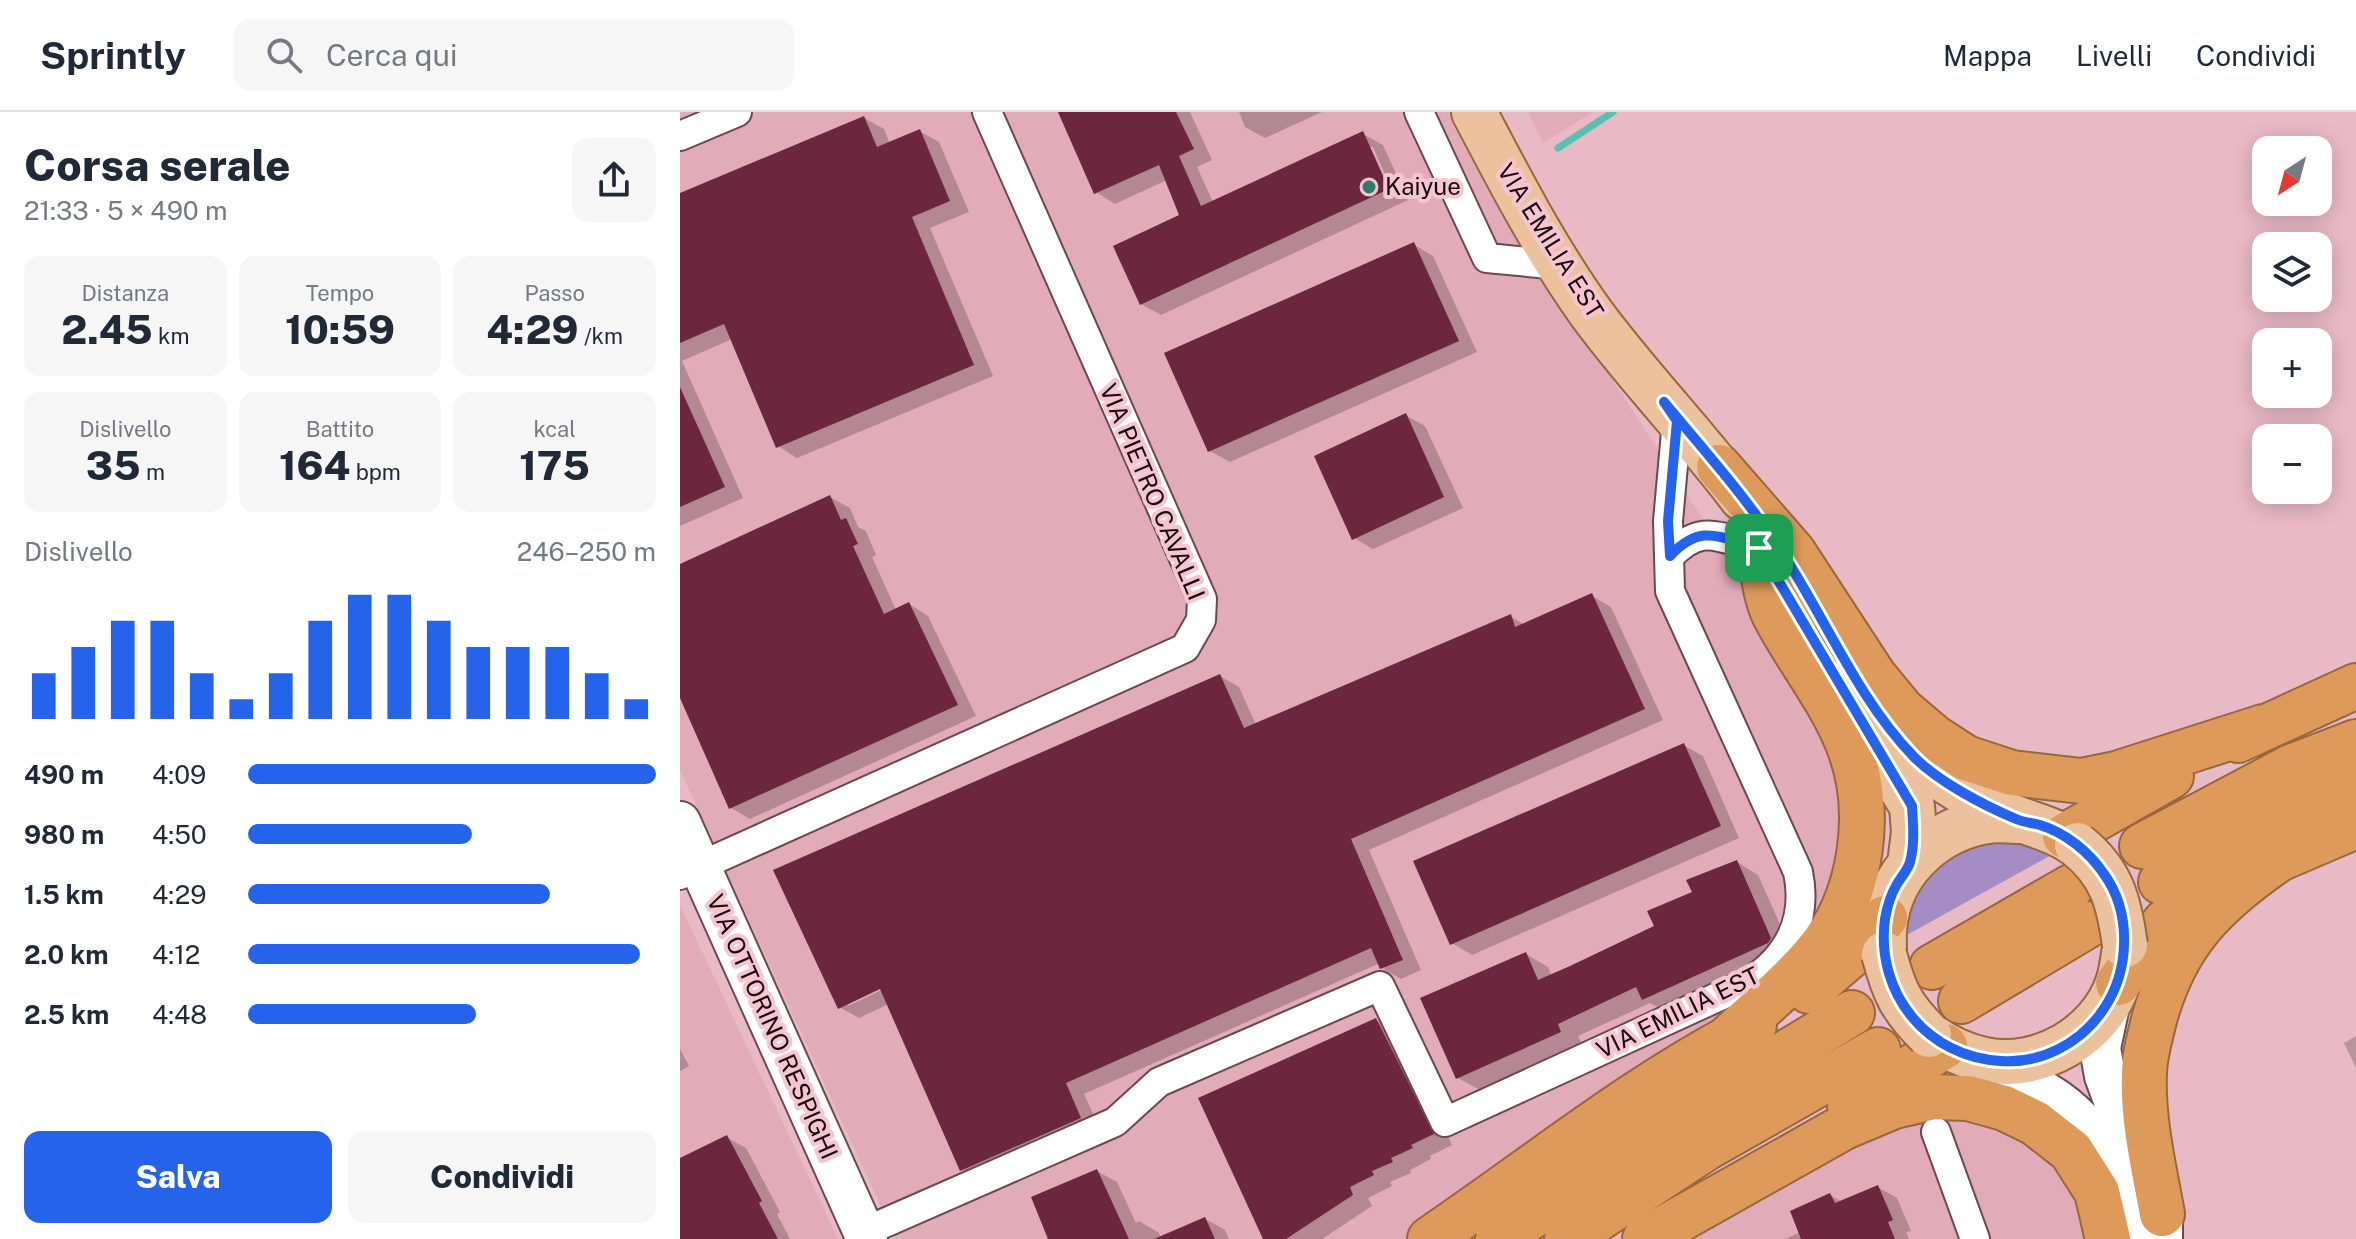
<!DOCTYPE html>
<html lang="it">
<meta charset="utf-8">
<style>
body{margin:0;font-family:"Public Sans",sans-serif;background:#f6f6f7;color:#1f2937;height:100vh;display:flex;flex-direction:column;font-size:30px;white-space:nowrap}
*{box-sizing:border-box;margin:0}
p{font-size:26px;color:#747a83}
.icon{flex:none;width:44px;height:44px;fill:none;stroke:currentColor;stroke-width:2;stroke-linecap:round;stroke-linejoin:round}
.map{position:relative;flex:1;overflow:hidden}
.drawer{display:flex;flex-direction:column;background:#fff;width:680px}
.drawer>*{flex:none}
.needle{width:52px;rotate:216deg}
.tools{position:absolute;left:1572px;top:24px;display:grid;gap:16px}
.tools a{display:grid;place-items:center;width:80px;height:80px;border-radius:16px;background:#fff;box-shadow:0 4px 20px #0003;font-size:40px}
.pin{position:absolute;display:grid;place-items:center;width:68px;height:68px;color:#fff;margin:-34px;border-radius:16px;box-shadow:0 4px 12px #0006}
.round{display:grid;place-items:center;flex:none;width:84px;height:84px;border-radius:16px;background:#f6f6f7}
.overview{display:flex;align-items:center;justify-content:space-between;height:136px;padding:0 24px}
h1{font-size:44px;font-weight:800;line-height:60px}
.figures{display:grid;grid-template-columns:repeat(3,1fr);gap:12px;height:136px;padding:8px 24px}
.figures div{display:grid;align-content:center;border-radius:16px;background:#f6f6f7;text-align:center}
.figures b{font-size:40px;font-weight:800}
.figures small{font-size:22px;font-weight:400}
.figures p{font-size:22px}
.chart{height:224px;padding:16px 24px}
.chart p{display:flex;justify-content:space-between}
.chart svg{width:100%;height:144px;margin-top:8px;stroke:#2563eb;stroke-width:6}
.button{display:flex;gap:16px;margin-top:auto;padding:16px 24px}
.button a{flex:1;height:92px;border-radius:16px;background:#2563eb;color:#fff;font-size:32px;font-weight:800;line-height:92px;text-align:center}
.button a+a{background:#f6f6f7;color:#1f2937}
ul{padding:0 24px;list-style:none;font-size:26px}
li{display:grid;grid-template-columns:128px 96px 1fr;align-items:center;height:60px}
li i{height:20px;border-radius:10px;background:#2563eb}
header{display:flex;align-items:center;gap:48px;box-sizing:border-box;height:112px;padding:0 40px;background:#fff;border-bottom:2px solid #e0e1e3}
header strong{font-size:38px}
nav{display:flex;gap:44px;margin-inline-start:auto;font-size:28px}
.search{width:560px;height:72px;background:#f6f6f7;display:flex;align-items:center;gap:20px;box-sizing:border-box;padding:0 28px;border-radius:16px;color:#747a83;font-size:30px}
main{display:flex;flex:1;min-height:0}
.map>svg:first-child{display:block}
</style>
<header>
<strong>Sprintly</strong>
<div class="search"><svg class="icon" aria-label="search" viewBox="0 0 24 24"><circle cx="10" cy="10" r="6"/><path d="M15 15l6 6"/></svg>Cerca qui</div>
<nav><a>Mappa</a><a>Livelli</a><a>Condividi</a></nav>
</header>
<main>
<section class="drawer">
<div class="overview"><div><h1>Corsa serale</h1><p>21:33 · 5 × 490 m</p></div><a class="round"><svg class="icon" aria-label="share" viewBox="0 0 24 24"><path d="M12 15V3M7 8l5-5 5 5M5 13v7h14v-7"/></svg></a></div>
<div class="figures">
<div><p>Distanza</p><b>2.45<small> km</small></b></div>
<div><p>Tempo</p><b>10:59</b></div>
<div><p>Passo</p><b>4:29<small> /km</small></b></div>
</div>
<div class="figures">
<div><p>Dislivello</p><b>35<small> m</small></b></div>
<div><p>Battito</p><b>164<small> bpm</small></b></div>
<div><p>kcal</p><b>175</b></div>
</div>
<div class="chart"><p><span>Dislivello</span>246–250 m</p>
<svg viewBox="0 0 160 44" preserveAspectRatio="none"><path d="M5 44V30M15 44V22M25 44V14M35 44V14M45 44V30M55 44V38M65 44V30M75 44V14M85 44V6M95 44V6M105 44V14M115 44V22M125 44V22M135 44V22M145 44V30M155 44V38"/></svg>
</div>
<ul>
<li><b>490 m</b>4:09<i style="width:100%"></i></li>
<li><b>980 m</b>4:50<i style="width:55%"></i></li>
<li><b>1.5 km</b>4:29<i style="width:74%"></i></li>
<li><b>2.0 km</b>4:12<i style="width:96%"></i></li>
<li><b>2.5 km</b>4:48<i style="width:56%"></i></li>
</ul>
<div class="button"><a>Salva</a><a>Condividi</a></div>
</section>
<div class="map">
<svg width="1676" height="1127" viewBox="0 0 1676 1127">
<rect width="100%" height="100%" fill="#e8bac5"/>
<path fill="#e1abb8" d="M 0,0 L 772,0 L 865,163 L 1062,468 L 1165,670 L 1160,774 L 1081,882 L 777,1085 L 727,1127 L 216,1127 L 0,658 Z
M 848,0 L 913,0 L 863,31 Z
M 0,793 L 158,1127 L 0,1127 Z
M 1280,997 L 1354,1030 L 1393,1072 L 1415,1127 L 1001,1127 L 1191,1017 Z"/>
<path fill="#a38dc4" d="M 1289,720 L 1384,736 L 1225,824 L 1226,782 Z"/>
<path fill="#0003" fill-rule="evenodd" d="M 380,0 L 510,0 L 532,48 L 517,55 L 533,90 L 683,22 L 703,33 L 728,88 L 481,203 L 461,192 L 502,104 L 487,68 L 435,92 L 416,80 ZM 688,35 L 693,35 L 715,85 L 712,87 Z
M 559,0 L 642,0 L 585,26 L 565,15 Z
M 184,6 L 204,17 L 210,32 L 239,19 L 259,30 L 289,100 L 250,116 L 313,264 L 117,346 L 98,334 L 52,227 L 2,249 L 63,386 L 0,414 L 0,83 Z
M 733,132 L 753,144 L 797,240 L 550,350 L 530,339 Z
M 725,303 L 745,314 L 783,396 L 693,437 L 674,426 Z
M 150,385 L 170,396 L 178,415 L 186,419 L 196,443 L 192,445 L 216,498 L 229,492 L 248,504 L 296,604 L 70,707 L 51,696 L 0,581 L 0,453 Z
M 912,484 L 931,495 L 983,608 L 689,738 L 741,858 L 721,867 L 702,856 L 700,851 L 404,982 L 420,1017 L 301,1069 L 282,1058 L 209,892 L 179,906 L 159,895 L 540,564 L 559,575 L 576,613 L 831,505 L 845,513 ZM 208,871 L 210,874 L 168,894 L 168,889 Z
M 1003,633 L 1023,644 L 1059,726 L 792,843 L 772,831 Z
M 1057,750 L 1078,763 L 1112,839 L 985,899 L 970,891 L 898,924 L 902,933 L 800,978 L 778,966 L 846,842 L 868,855 L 872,865 L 976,815 L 1014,781 Z
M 696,908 L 716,920 L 772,1033 L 750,1044 L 751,1047 L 730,1058 L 731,1061 L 710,1070 L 712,1074 L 688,1086 L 692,1094 L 642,1127 L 586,1127 Z
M 1676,924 L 1676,956 L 1664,931 Z
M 0,937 L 9,954 L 0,959 Z
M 46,1025 L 66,1036 L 100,1100 L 97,1102 L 110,1127 L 0,1127 L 0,1049 Z
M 417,1059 L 437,1070 L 456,1111 L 459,1109 L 479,1121 L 481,1126 L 525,1107 L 545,1118 L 549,1127 L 371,1127 Z
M 1197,1075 L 1217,1086 L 1231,1119 L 1226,1120 L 1229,1127 L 1105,1127 L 1121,1120 L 1150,1083 L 1162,1090 Z"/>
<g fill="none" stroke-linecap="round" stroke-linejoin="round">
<path stroke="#56c2b2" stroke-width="7" d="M 878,36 L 933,0"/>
</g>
<path fill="#6c263e" d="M 378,0 L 496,0 L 514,37 L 499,44 L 521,94 L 683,19 L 709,77 L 460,193 L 433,134 L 499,103 L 479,53 L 414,82 Z
M 184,4 L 197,35 L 240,17 L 270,89 L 232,105 L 294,253 L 96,336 L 44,212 L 0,231 L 0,81 Z
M 734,130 L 779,229 L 528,340 L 484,241 Z
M 0,275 L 45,375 L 0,395 Z
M 726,301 L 764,385 L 672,428 L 634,344 Z
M 150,383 L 161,408 L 166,406 L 178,432 L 173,434 L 204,502 L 229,490 L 278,593 L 49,697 L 0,586 L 0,452 Z
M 912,481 L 965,597 L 671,727 L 723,848 L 700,857 L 691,836 L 386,971 L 401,1006 L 280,1059 L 200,877 L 158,897 L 93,758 L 540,562 L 564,616 L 831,502 L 835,515 Z
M 1004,631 L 1041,714 L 770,833 L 733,749 Z
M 1057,748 L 1091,826 L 1088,831 L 962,888 L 956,875 L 878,912 L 881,920 L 776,967 L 740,886 L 846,840 L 858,868 L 890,854 L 974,814 L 967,799 L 1012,780 L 1006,768 Z
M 696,906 L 754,1022 L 731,1033 L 733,1036 L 711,1046 L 713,1050 L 692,1059 L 694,1063 L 670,1075 L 673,1083 L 606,1127 L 583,1127 L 518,986 Z
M 47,1023 L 82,1089 L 79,1091 L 98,1127 L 0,1127 L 0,1046 Z
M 417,1057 L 449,1127 L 368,1127 L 351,1085 Z
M 1198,1073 L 1213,1108 L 1208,1110 L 1215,1127 L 1121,1127 L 1110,1099 L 1150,1081 L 1155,1091 Z
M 525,1105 L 535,1127 L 474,1127 Z"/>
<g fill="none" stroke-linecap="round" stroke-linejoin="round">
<defs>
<path id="street" d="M 739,0 L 807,146 L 879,153
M 0,24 L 57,0
M 990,444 C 1022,410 1039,426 1079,436
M 0,763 L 505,536 L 521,508 L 522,487 L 307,0
M 1256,1020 L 1295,1127
M 184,1120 L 435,1010 L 479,970 L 700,874 L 765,1010 L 1068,871 C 1108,846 1128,808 1118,760 L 990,479 L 988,409 L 997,309"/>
<path id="secondary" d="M 0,710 L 187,1127
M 1430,889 L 1420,936 L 1425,964 L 1449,1030 L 1482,1102 L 1482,1127
M 1306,948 C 1329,961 1355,973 1377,988 C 1423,1021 1446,1072 1451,1127"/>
<path id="primary" d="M 794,0 C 830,69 866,138 911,201 C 958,265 1014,322 1062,386
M 1174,562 C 1186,581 1196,602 1210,619 C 1240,656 1281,682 1324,701 C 1349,713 1374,716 1397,733
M 1189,623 L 1232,694 L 1234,720 L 1230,752
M 1204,842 C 1204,829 1203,816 1206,804 C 1215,754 1259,716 1308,709 C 1318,707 1329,709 1339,709
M 1249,923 C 1266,935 1284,944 1305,948 C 1359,959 1420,924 1438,871 C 1442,860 1443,847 1445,835"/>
<path id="highway" d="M 1039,355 L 1113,440 L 1194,564 L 1222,598 L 1255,626 L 1286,646 L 1332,661 L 1401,669 L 1436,662 L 1583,615
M 1558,628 L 1676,574
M 1385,724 L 1491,664
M 1462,734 L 1611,655 L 1676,630
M 1481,770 L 1623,694 L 1676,672
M 1252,855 L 1391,775
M 1438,871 L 1485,810 L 1522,780 L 1676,714
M 1129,879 L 1172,842 L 1205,806
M 1281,889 L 1410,812
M 1047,927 C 1077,899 1109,873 1135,842 C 1183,786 1195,696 1167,629 C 1148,583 1116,545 1094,502 C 1085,483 1083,457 1079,436
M 1170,994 L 1265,934
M 1482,1102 C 1474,1057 1462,1008 1464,962 C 1464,944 1470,925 1474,908 C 1495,830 1535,791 1599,747
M 750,1127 C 856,1055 959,971 1074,913
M 818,1127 L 1002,1004 L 1172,901
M 887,1127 L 1026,1036 L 1198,938
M 965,1127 L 1164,1015 L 1214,994 L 1253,985 L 1288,986 L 1324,996 L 1355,1011 L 1391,1039 L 1417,1080 L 1428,1127"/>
</defs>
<use href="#street" stroke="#6e4751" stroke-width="32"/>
<use href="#secondary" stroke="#6e4751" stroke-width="44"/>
<use href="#primary" stroke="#986740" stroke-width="48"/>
<use href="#highway" stroke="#986740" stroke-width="48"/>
<use href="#street" stroke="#fff" stroke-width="28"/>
<use href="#secondary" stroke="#fff" stroke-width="40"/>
<use href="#primary" stroke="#ebc29d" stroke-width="44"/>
<use href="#highway" stroke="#dd9a5b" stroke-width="44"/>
<defs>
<path id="primary-bridge" d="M 1397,733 C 1432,761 1439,790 1445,833
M 1204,842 C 1214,880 1221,895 1249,923"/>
</defs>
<use href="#primary-bridge" stroke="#986740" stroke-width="48" stroke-linecap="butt"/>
<use href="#primary-bridge" stroke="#ebc29d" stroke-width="44"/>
</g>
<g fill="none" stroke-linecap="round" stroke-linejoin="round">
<defs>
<path id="route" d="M 984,290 C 1024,338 1067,386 1101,439 C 1146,507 1177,586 1234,645 C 1259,670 1303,693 1336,707 C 1343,710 1352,711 1360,713 C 1386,721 1409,740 1424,762 C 1452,801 1450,859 1423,898 C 1401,931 1361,952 1321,949 C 1247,945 1195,881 1205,807 C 1207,795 1211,782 1217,772 C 1221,765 1228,758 1230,750 C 1235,732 1233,712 1232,694 L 1079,436 C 1039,426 1022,410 990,444 L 988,409 L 997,309 Z"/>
</defs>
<use href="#route" stroke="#fff" stroke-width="16"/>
<use href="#route" stroke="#2563eb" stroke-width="10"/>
</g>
<circle fill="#32786d" stroke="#f5c6d2" stroke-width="3" cx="689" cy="75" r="8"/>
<g text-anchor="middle" stroke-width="8" stroke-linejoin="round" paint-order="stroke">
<g font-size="24" fill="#18090d" stroke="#f5c6d2" text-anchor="start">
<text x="705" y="83">Kaiyue</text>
</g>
<g font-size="24" fill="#18090d" stroke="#f5c6d2">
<text transform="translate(870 129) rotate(58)" y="8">VIA EMILIA EST</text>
<text transform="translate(472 380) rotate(67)" y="8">VIA PIETRO CAVALLI</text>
<text transform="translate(998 901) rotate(-26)" y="8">VIA EMILIA EST</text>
<text transform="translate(92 915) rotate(66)" y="8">VIA OTTORINO RESPIGHI</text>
</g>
</g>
</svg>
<div class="tools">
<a><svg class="needle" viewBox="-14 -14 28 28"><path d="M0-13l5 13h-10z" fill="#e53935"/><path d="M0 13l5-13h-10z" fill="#747a83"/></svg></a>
<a><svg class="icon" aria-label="layers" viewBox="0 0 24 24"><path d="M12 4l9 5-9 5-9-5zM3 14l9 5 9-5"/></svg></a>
<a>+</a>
<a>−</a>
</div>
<div class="pin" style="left:1079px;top:436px;background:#1e9e55"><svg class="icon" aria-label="arrive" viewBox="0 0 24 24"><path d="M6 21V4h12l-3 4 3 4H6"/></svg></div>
</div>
</main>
